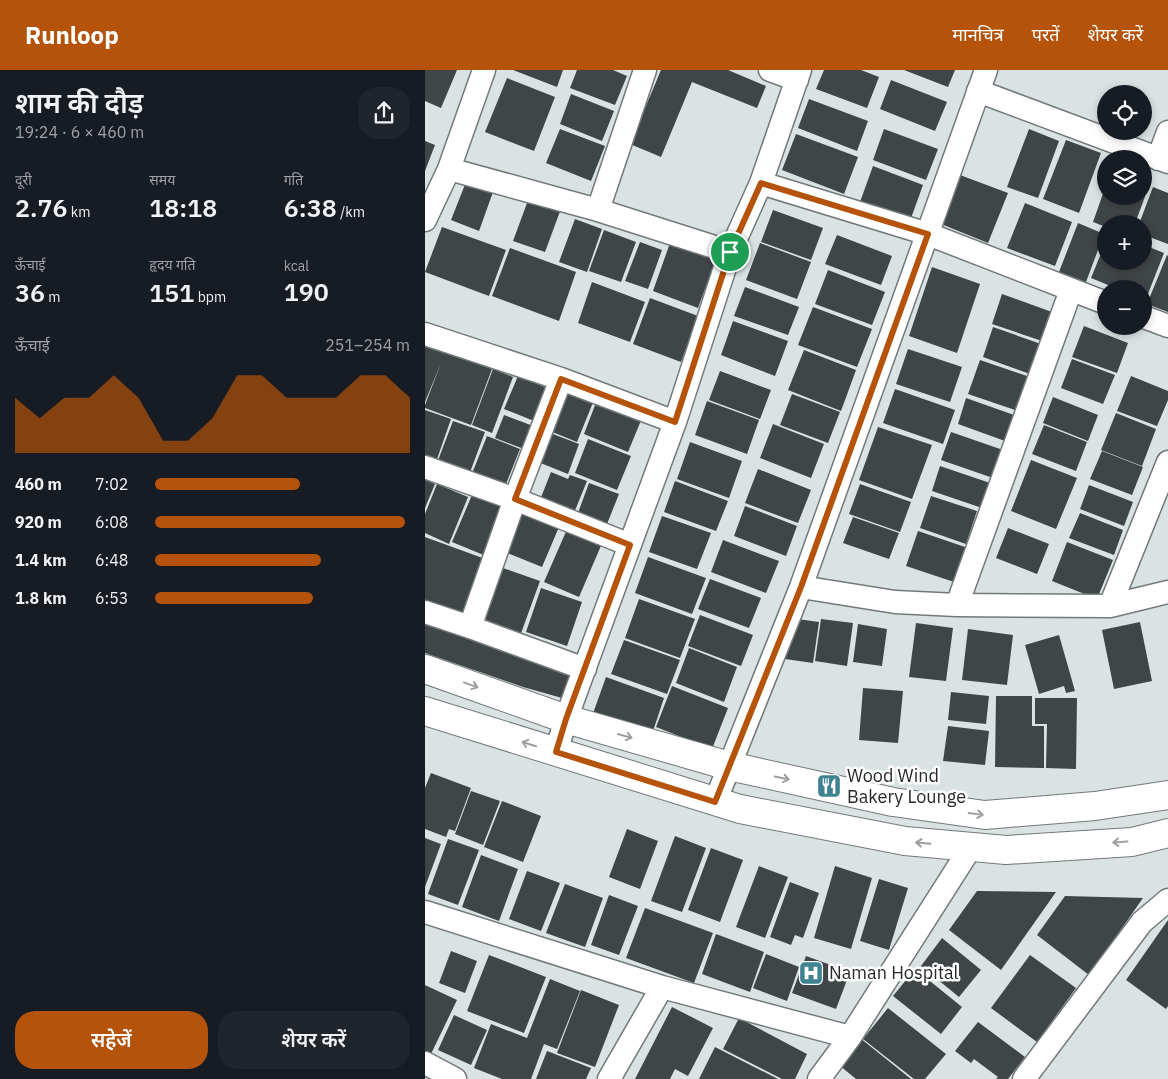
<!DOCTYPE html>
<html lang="hi">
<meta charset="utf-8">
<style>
body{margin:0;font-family:"IBM Plex Sans","Noto Sans Devanagari",sans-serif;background:#20242c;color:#f1f3f6;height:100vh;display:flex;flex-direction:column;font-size:19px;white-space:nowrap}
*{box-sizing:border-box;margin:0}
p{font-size:16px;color:#9ea1a6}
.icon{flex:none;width:28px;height:28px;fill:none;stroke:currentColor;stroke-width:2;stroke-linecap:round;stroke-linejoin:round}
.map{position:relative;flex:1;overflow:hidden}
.side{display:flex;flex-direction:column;background:#171b24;width:425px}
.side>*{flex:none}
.buttons{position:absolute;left:672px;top:15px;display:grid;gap:10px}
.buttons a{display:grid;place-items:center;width:55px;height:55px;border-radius:50%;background:#171b24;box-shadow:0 2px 8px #0003;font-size:25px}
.pin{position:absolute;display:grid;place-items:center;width:42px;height:42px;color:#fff;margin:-21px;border:2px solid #fff;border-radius:50%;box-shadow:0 1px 5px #0007}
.round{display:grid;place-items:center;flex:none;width:52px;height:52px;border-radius:20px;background:#20242c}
.headline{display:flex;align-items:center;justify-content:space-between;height:85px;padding:0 15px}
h1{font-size:28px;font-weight:600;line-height:38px}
.metrics{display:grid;grid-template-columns:repeat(3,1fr);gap:8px;height:85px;padding:5px 15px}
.metrics div{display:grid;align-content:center}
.metrics b{font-size:25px;font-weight:600}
.metrics small{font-size:14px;font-weight:400}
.metrics p{font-size:14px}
.chart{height:140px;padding:10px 15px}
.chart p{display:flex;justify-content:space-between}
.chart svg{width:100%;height:90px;margin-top:5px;fill:#b45309;opacity:.7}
.cta{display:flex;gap:10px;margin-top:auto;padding:10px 15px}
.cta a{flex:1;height:58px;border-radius:20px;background:#b45309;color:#fff;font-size:20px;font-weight:600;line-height:58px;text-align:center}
.cta a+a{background:#20242c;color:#f1f3f6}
ul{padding:0 15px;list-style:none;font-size:16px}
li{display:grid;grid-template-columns:80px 60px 1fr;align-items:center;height:38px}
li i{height:12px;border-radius:6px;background:#b45309}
header{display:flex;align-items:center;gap:30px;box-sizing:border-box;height:70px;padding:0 25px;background:#b45309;color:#fff}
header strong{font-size:24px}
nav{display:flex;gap:28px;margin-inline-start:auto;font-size:18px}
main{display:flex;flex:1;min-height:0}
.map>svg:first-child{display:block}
</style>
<header>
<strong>Runloop</strong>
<nav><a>मानचित्र</a><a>परतें</a><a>शेयर करें</a></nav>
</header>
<main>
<section class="side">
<div class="headline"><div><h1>शाम की दौड़</h1><p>19:24 · 6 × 460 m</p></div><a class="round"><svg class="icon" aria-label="share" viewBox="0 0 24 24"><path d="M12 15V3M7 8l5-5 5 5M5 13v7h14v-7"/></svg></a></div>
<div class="metrics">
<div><p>दूरी</p><b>2.76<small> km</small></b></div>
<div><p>समय</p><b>18:18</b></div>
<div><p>गति</p><b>6:38<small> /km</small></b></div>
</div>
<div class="metrics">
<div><p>ऊँचाई</p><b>36<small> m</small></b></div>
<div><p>हृदय गति</p><b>151<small> bpm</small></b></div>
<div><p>kcal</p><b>190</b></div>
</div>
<div class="chart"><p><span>ऊँचाई</span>251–254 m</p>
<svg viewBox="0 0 160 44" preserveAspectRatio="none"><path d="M0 44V17L10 27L20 17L30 17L40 6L50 17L60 38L70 38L80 27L90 6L100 6L110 17L120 17L130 17L140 6L150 6L160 17V44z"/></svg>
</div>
<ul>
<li><b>460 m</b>7:02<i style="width:57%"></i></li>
<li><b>920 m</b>6:08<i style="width:98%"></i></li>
<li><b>1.4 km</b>6:48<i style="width:65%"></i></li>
<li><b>1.8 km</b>6:53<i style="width:62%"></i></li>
</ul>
<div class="cta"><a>सहेजें</a><a>शेयर करें</a></div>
</section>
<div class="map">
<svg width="743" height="1009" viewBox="0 0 743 1009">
<rect width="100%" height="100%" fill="#dbe2e4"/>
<path fill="#404547" d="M 0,0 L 32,0 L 16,38 L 0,31 Z
M 88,0 L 138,0 L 132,17 Z
M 152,0 L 188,0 L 202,6 L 190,35 L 145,18 Z
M 236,0 L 303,0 L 341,16 L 332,38 L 267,12 L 236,87 L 205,74 Z
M 399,0 L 436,0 L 454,7 L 442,38 L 391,19 Z
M 479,0 L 530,0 L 523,17 Z
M 82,8 L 130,27 L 109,81 L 60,62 Z
M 466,10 L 522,32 L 510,61 L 455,39 Z
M 146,24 L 189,41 L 177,71 L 135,54 Z
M 384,29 L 443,51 L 432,81 L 373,58 Z
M 135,59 L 180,76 L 166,111 L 121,93 Z
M 459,59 L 513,79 L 501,110 L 448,90 Z
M 604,59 L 634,71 L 613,128 L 582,117 Z
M 371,64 L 433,87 L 419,124 L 357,100 Z
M 641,70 L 676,83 L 654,143 L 618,129 Z
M 0,71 L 10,75 L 0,101 Z
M 448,96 L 498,115 L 485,151 L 435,132 Z
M 719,104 L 727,107 L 710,154 L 681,154 L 681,157 L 668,152 L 681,115 L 681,126 L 719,126 Z
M 535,105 L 583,123 L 563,173 L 516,154 Z
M 41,112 L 68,122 L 54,161 L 26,150 Z
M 728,117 L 743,123 L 743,174 L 719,165 L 719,154 L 714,154 Z
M 105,125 L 137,136 L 120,182 L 88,171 Z
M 600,133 L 647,152 L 630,196 L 582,178 Z
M 348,140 L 398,158 L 386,190 L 336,172 Z
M 150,149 L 177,159 L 162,202 L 134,192 Z
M 653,153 L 679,164 L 661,212 L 634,202 Z
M 17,157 L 81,180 L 64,226 L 0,202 Z
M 179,160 L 211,172 L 196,212 L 164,201 Z
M 412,165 L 467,186 L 456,215 L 400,194 Z
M 681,171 L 681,191 L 719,191 L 719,175 L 739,183 L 721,229 L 719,229 L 719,219 L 693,219 L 666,208 Z
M 215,172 L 237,180 L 223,219 L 200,211 Z
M 245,173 L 291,189 L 273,238 L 228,221 Z
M 335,173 L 386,192 L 372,229 L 321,210 Z
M 85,178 L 151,202 L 134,251 L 67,226 Z
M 742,185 L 743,186 L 743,242 L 722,234 Z
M 507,197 L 555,214 L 532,283 L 484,266 Z
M 403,200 L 460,222 L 447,255 L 390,234 Z
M 167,212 L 220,232 L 205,272 L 153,253 Z
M 320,217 L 374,237 L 363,265 L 309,246 Z
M 577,224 L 627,242 L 617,271 L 567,254 Z
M 225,228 L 273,246 L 256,292 L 208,274 Z
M 388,237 L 447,259 L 432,297 L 373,275 Z
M 308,251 L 363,271 L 350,306 L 296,285 Z
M 659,256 L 703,273 L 692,303 L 647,287 Z
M 568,257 L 616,274 L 605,304 L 558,287 Z
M 0,270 L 19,281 L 67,299 L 46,355 L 0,338 L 0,335 L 16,293 L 0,332 Z
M 483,279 L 537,297 L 525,332 L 471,314 Z
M 379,280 L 431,300 L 416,341 L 363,320 Z
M 647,289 L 690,305 L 678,334 L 636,318 Z
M 555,290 L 602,306 L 590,340 L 543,324 Z
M 68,299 L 88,307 L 67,363 L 47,355 Z
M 295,301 L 346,320 L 335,349 L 284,330 Z
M 93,306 L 127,320 L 114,353 L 79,339 Z
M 706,306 L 743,321 L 743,330 L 732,356 L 692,341 Z
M 137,317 L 169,330 L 152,372 L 120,359 Z
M 470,319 L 530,340 L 518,374 L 458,353 Z
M 367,324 L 415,342 L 403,373 L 355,355 Z
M 628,327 L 673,345 L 663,371 L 618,353 Z
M 541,328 L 589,345 L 580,371 L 533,354 Z
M 172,330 L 217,348 L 203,382 L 159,364 Z
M 282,331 L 334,350 L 322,384 L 270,365 Z
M 0,340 L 26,349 L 11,392 L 0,388 Z
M 691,343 L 731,359 L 717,396 L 676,380 Z
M 79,345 L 116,359 L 107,382 L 70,368 Z
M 28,351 L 60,362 L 44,405 L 12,393 Z
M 348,354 L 399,374 L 386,408 L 335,388 Z
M 619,355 L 662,372 L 651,401 L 607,384 Z
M 453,357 L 507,375 L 487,429 L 434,410 Z
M 120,361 L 154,374 L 143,404 L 108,390 Z
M 526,362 L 578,380 L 568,408 L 516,390 Z
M 62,366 L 95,379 L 79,419 L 46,406 Z
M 163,369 L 206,386 L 192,420 L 150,403 Z
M 265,372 L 317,391 L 304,428 L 252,409 Z
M 677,381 L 718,397 L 707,425 L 665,409 Z
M 606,390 L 652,408 L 631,459 L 586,441 Z
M 515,396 L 568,414 L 560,439 L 507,421 Z
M 333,399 L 386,420 L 373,453 L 320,433 Z
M 126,402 L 143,409 L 145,405 L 162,411 L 149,443 L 115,430 Z
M 0,410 L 10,414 L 0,438 Z
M 250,411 L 303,431 L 291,461 L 239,442 Z
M 164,413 L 194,424 L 182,454 L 153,443 Z
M 12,414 L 43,427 L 24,474 L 0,463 L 0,444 Z
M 435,414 L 486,432 L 475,462 L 424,444 Z
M 664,415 L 708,432 L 699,456 L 655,439 Z
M 47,425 L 80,438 L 61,486 L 27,472 Z
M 506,426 L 552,441 L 541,474 L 495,458 Z
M 320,436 L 372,456 L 361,486 L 309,466 Z
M 96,441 L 134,457 L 117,497 L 80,482 Z
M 655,443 L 698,460 L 689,485 L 644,468 Z
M 237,446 L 286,463 L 272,499 L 224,482 Z
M 428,447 L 474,463 L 464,489 L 418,473 Z
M 143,457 L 178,471 L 154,527 L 119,512 Z
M 583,458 L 624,474 L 612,504 L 571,488 Z
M 493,461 L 543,478 L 532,513 L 481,496 Z
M 0,467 L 63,490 L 42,547 L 0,531 Z
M 298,470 L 354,491 L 341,523 L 286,502 Z
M 642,472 L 688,490 L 672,529 L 627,511 Z
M 223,487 L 281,508 L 267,544 L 210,523 Z
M 75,497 L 115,511 L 95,566 L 56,553 Z
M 285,509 L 336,528 L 324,558 L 273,539 Z
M 116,518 L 157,532 L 142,576 L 101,562 Z
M 214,529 L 270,549 L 255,588 L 200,568 Z
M 275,545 L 328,565 L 316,596 L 263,576 Z
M 365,548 L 394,552 L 388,593 L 360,589 Z
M 396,549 L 428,553 L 422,596 L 390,591 Z
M 0,551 L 147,602 L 137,628 L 98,617 L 0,583 Z
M 715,552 L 727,611 L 689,619 L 677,560 Z
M 491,553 L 528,558 L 521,611 L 484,607 Z
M 433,554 L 462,559 L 457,596 L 428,592 Z
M 543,559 L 588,565 L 582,615 L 537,610 Z
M 634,565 L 650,621 L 641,623 L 639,616 L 614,624 L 600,575 Z
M 199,570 L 255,590 L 242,624 L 186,604 Z
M 264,578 L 312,597 L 299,632 L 251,613 Z
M 181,607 L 239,628 L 225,670 L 166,649 Z
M 247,616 L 303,638 L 287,679 L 231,657 Z
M 438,618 L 478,621 L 473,673 L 434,670 Z
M 526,622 L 564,626 L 561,654 L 523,650 Z
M 571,626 L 607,626 L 607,656 L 619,656 L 619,698 L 570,697 Z
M 610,628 L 652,628 L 651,699 L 621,698 L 622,654 L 610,654 Z
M 523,656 L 564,661 L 560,695 L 518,691 Z
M 6,703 L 46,718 L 30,761 L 24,759 L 21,767 L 0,759 L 0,718 Z
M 46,721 L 75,731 L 58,775 L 30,764 Z
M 77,731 L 116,746 L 98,792 L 59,777 Z
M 202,759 L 233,771 L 215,819 L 184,807 Z
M 250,766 L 281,778 L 257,842 L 226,831 Z
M 0,768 L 16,774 L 0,817 Z
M 23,769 L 54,780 L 33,835 L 3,824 Z
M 286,778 L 318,790 L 295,852 L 263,840 Z
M 56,785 L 93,799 L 74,851 L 37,837 Z
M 334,796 L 363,807 L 340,868 L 311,857 Z
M 410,796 L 447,808 L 426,879 L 389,868 Z
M 102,801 L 135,813 L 116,861 L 84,849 Z
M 454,809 L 483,818 L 464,880 L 435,871 Z
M 365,812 L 394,823 L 378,868 L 370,865 L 366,875 L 345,867 Z
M 140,814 L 178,828 L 160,877 L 121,863 Z
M 552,821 L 631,822 L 576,900 L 524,860 Z
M 184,825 L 213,836 L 194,885 L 166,875 Z
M 640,826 L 718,828 L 664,905 L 612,865 Z
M 220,838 L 288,863 L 269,913 L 201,888 Z
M 743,850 L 743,936 L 741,939 L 701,910 Z
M 291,864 L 339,882 L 325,922 L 277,904 Z
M 517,868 L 556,900 L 534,927 L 496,896 Z
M 26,881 L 52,891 L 40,923 L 14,913 Z
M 341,884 L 374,897 L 362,931 L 328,918 Z
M 64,885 L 121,907 L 99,963 L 42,941 Z
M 605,885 L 651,918 L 612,972 L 566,938 Z
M 381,886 L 425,902 L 411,939 L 367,923 Z
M 490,899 L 537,937 L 516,964 L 468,926 Z
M 125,909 L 155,921 L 132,979 L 119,974 L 106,1009 L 77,1009 L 49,998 L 66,954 L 102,968 Z
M 0,915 L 32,930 L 6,984 L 0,981 Z
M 156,920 L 194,935 L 170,997 L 132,983 Z
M 247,937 L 288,958 L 263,1006 L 250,999 L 245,1009 L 210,1009 Z
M 463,938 L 521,984 L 500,1009 L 489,1009 L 438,969 Z
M 29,945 L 62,960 L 46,995 L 13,980 Z
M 314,948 L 382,984 L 370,1009 L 357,1009 L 298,979 Z
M 553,952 L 600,987 L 583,1009 L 571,1009 L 573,1007 L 549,989 L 546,993 L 530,981 Z
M 435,968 L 486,1009 L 431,1009 L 414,995 Z
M 290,977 L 353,1009 L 274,1009 Z
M 122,981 L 166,998 L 161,1009 L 111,1009 Z"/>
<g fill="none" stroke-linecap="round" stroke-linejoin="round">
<defs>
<path id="minor" d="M 345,0 L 372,10
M 553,21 L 743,92
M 733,89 L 743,62
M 24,99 L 173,140 L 305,182
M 336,113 L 503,164 L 681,233
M 173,140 L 220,0
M 0,150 L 24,99 L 59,0
M 719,247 L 743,256
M 0,264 L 136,309 L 250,352
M 0,397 L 90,429 L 205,475
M 376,517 L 470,532 L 532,535 L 685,536 L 743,522
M 532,535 L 646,220
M 685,536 L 743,392
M 0,542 L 45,557 L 90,429 L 136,309
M 45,557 L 160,599
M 131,682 L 141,649 L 250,352 L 305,182 L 336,113 L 375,0
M 290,732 L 376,517 L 561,0
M 0,842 L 237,917 L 425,967
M 0,993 L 30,1009
M 184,1009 L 237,917
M 394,1009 L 425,967 L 546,777
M 599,1009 L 717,852 L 743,830"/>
<path id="tertiary" d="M 0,599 L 141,649 L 304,696 L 468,732 L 560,745 L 670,736 L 743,725
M 0,641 L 315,739 L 480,771 L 581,780 L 707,772 L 743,763"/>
</defs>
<use href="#minor" stroke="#73797a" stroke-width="25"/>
<use href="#tertiary" stroke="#73797a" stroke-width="30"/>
<use href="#minor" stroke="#fff" stroke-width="22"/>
<use href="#tertiary" stroke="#fff" stroke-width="28"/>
</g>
<defs><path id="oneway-shaft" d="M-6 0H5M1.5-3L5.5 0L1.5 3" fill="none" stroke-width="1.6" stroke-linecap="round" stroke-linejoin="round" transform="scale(1.25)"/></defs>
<g stroke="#9e9f9f">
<use href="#oneway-shaft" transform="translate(46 615) rotate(20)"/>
<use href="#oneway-shaft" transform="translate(200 666) rotate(16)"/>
<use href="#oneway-shaft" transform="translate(104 674) rotate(-163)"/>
<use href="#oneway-shaft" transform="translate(357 708) rotate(12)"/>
<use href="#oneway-shaft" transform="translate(551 744) rotate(8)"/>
<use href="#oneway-shaft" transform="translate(695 772) rotate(176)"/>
<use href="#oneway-shaft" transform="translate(498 773) rotate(-175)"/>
</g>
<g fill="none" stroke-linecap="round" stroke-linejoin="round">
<defs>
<path id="route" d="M 336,113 L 503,164 L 376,517 L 290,732 L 131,682 L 141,649 L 205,475 L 90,429 L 136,309 L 250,352 L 305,182 Z"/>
</defs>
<use href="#route" stroke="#fff" stroke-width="10"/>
<use href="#route" stroke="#b45309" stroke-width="6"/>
</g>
<defs>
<symbol id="restaurant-square" viewBox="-11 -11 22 22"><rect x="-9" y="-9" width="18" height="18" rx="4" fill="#3f8292" stroke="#fff"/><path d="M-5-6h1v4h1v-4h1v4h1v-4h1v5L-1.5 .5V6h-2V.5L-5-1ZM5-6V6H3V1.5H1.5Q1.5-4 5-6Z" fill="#fff"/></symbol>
<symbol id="hospital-square" viewBox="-11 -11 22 22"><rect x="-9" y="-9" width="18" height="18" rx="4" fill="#3f8292" stroke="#fff"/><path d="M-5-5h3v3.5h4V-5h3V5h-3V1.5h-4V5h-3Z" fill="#fff"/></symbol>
</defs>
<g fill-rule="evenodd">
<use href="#restaurant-square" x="390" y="702" width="28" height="28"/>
<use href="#hospital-square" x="372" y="889" width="28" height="28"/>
</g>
<g text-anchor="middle" stroke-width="5" stroke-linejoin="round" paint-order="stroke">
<g font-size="18" fill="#27292a" stroke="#fff" text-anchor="start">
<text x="422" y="712">Wood Wind<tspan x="422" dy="21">Bakery Lounge</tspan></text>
<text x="404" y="909">Naman Hospital</text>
</g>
</g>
</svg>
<div class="buttons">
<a><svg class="icon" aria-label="locate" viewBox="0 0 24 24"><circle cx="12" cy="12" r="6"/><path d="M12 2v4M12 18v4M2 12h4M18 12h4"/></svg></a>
<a><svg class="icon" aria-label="layers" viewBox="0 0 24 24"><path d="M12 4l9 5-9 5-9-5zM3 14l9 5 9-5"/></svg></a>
<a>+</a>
<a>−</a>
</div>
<div class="pin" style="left:305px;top:182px;background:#1e9e55"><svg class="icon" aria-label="arrive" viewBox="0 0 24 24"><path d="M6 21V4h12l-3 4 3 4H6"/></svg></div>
</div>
</main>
